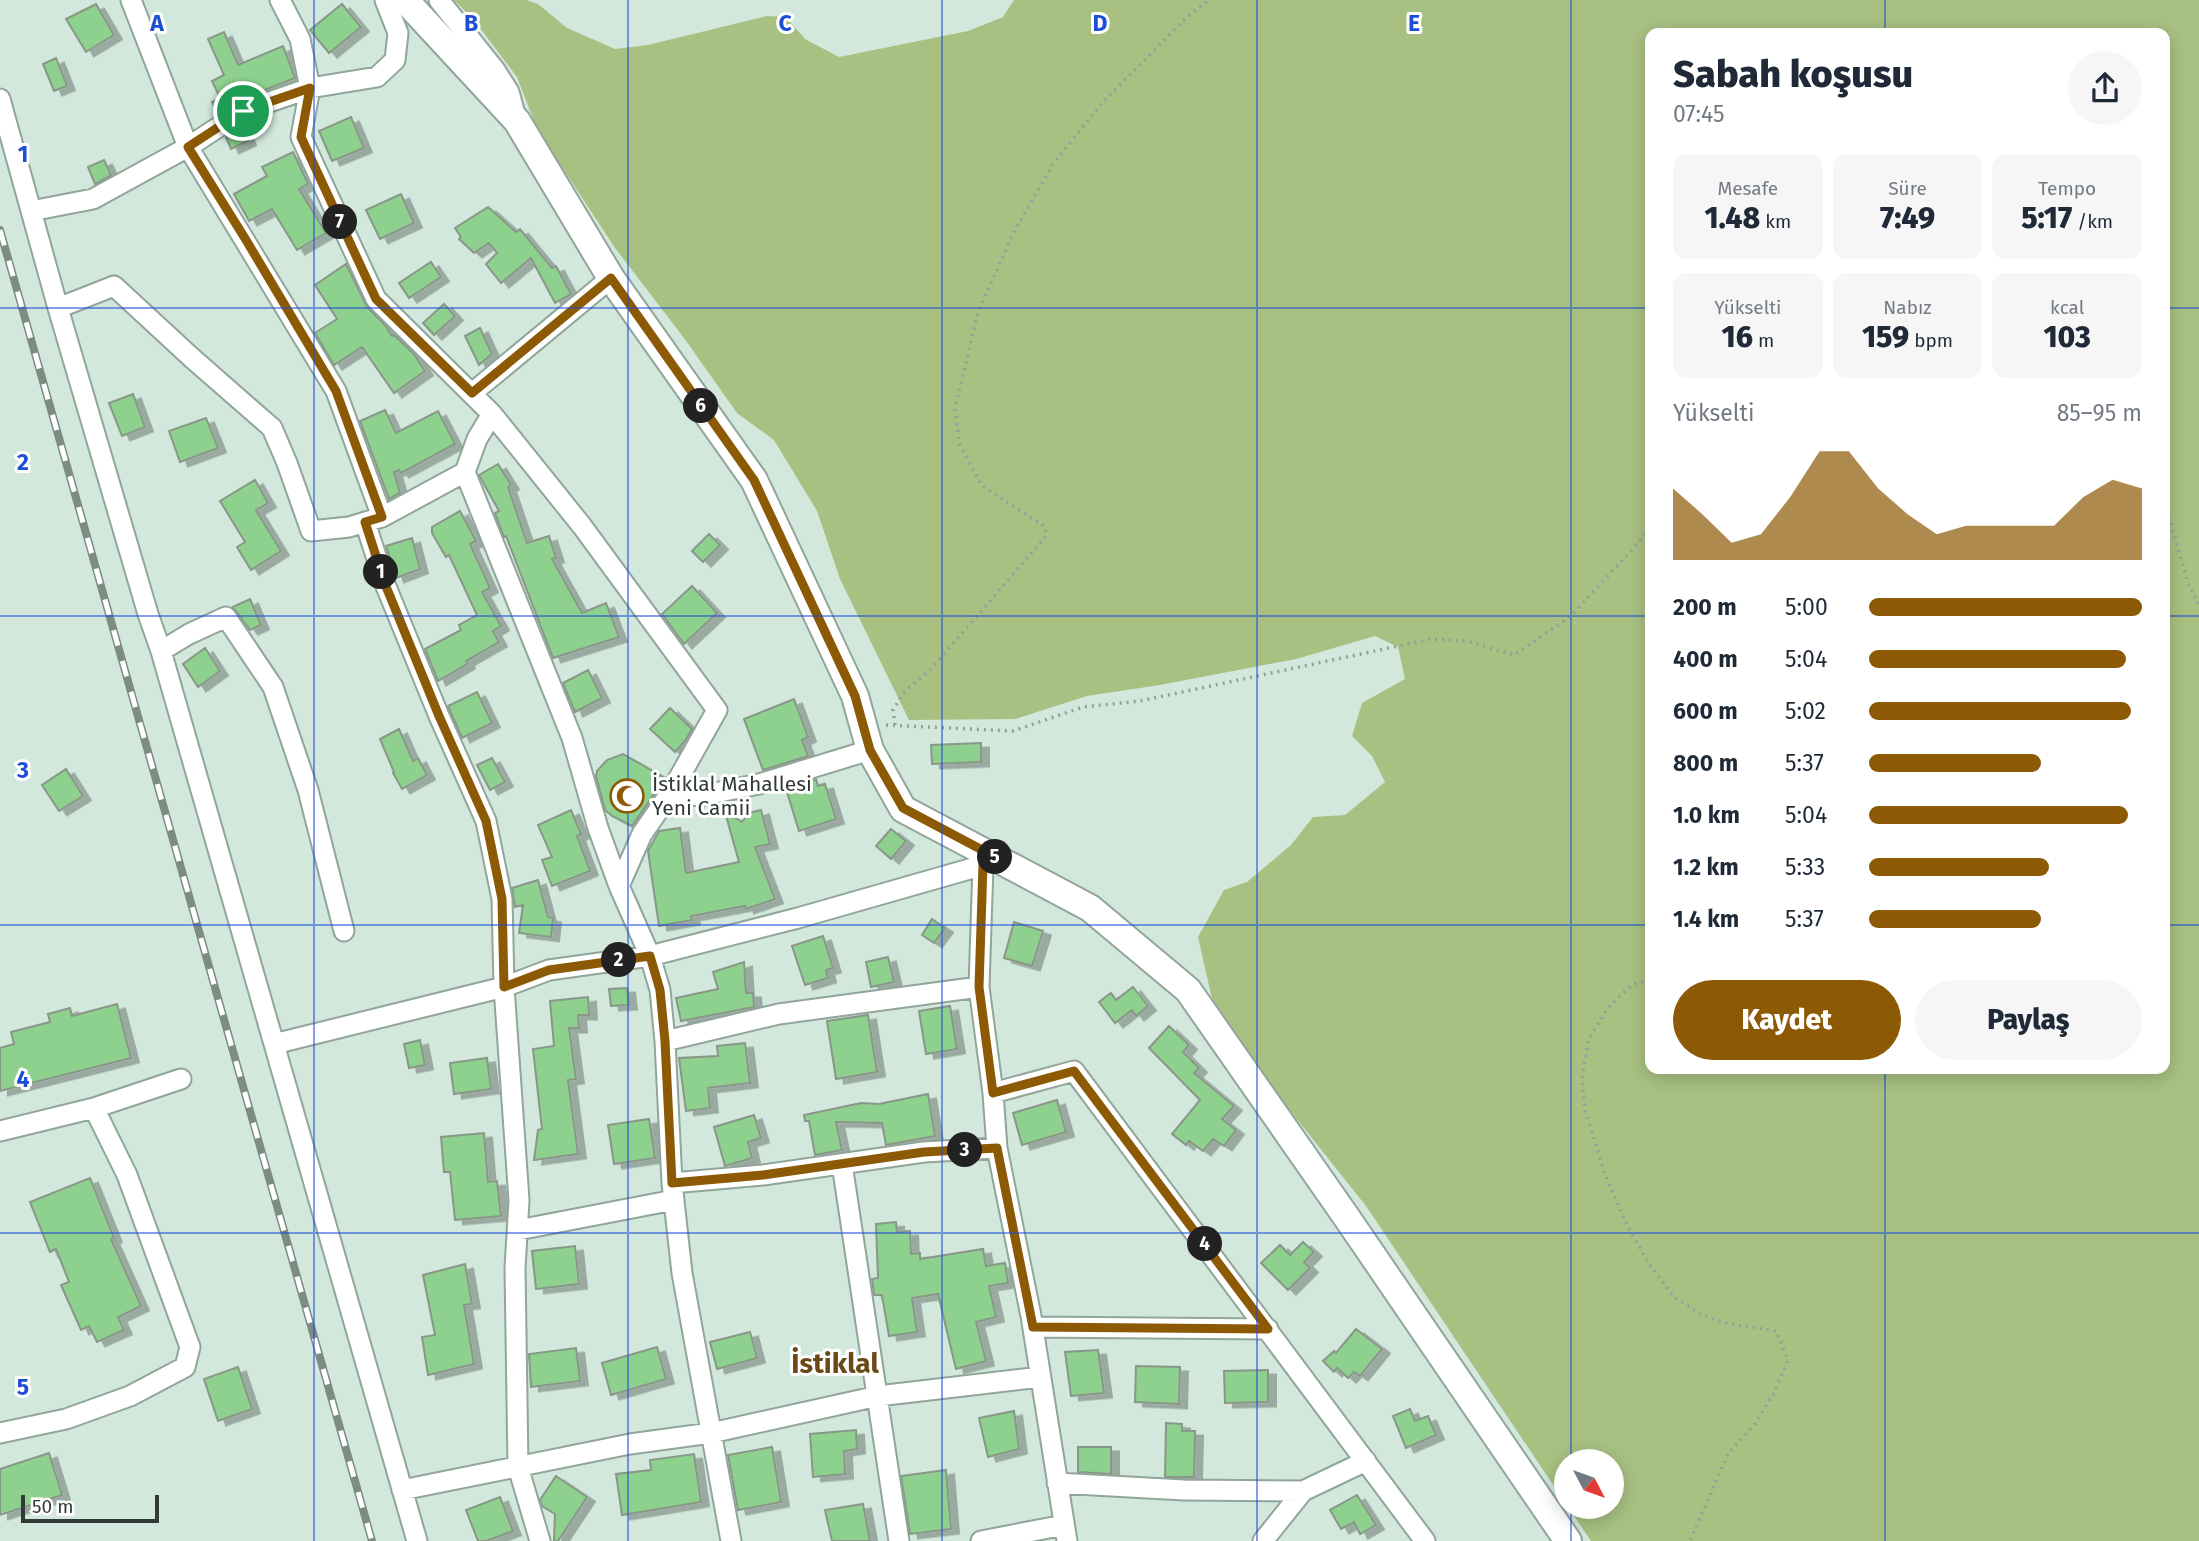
<!DOCTYPE html>
<html lang="tr">
<meta charset="utf-8">
<style>
body{margin:0;font-family:"Fira Sans",sans-serif;background:#f6f6f7;color:#1f2937;height:100vh;display:flex;flex-direction:column;font-size:26px;white-space:nowrap}
*{box-sizing:border-box;margin:0}
p{font-size:23px;color:#747a83}
.icon{flex:none;width:38px;height:38px;fill:none;stroke:currentColor;stroke-width:2;stroke-linecap:round;stroke-linejoin:round}
.map{position:relative;flex:1;overflow:hidden}
.side{position:absolute;left:1645px;top:28px;width:525px;height:1046px;display:flex;flex-direction:column;background:#fff;border-radius:14px;box-shadow:0 4px 18px #0003}
.side>*{flex:none}
.needle{width:46px;rotate:131deg}
.buttons{position:absolute;left:1554px;top:1449px;display:grid;gap:14px}
.buttons a{display:grid;place-items:center;width:70px;height:70px;border-radius:50%;background:#fff;box-shadow:0 4px 18px #0003;font-size:35px}
.scale{position:absolute;left:21px;bottom:18px;width:138px;box-sizing:border-box;padding-left:7px;border:4px solid #313a36;border-top:0;font-size:19px;line-height:24px;white-space:nowrap;color:#313a36;-webkit-text-stroke:5px #fff;paint-order:stroke}
.pin{position:absolute;display:grid;place-items:center;width:60px;height:60px;color:#fff;margin:-30px;border:4px solid #fff;border-radius:50%;box-shadow:0 2px 7px #0007}
.km{position:absolute;width:35px;height:35px;margin:-18px;border-radius:50%;background:#222;color:#fff;font-size:19px;line-height:35px;text-align:center}
.round{display:grid;place-items:center;flex:none;width:74px;height:74px;border-radius:37px;background:#f6f6f7}
.head{display:flex;align-items:center;justify-content:space-between;height:119px;padding:0 28px}
h1{font-size:38px;font-weight:800;line-height:52px}
.figures{display:grid;grid-template-columns:repeat(3,1fr);gap:10px;height:119px;padding:7px 28px}
.figures div{display:grid;align-content:center;border-radius:14px;background:#f6f6f7;text-align:center}
.figures b{font-size:30px;font-weight:800}
.figures small{font-size:19px;font-weight:400}
.figures p{font-size:19px}
.chart{height:196px;padding:14px 28px}
.chart p{display:flex;justify-content:space-between}
.chart svg{width:100%;height:126px;margin-top:7px;fill:#8c5a05;opacity:.7}
.primary-button{display:flex;gap:14px;margin-top:auto;padding:14px 28px}
.primary-button a{flex:1;height:80px;border-radius:42px;background:#8c5a05;color:#fff;font-size:28px;font-weight:800;line-height:80px;text-align:center}
.primary-button a+a{background:#f6f6f7;color:#1f2937}
ul{padding:0 28px;list-style:none;font-size:23px}
li{display:grid;grid-template-columns:112px 84px 1fr;align-items:center;height:52px}
li i{height:18px;border-radius:9px;background:#8c5a05}
.map>svg:first-child{display:block}
</style>
<div class="map">
<svg width="2199" height="1541" viewBox="0 0 2199 1541">
<defs>
<filter id="shadow"><feDropShadow dx="8" dy="4.5" stdDeviation="0" flood-color="#0004"/></filter>
</defs>
<rect width="100%" height="100%" fill="#d2e8dc"/>
<path fill="#a8c182" fill-rule="evenodd" d="M 454,0 L 526,0 L 538,4 L 567,28 L 615,49 L 648,45 L 767,16 L 786,17 L 805,39 L 839,57 L 968,31 L 1003,17 L 1014,0 L 2199,0 L 2199,1541 L 1591,1541 L 1568,1507 L 1612,1507 L 1612,1461 L 1566,1461 L 1566,1504 L 1366,1206 L 1284,1103 L 1212,999 L 1198,937 L 1224,890 L 1247,882 L 1291,845 L 1313,817 L 1345,815 L 1385,782 L 1372,756 L 1352,736 L 1362,703 L 1405,679 L 1398,647 L 1375,636 L 1296,659 L 1160,685 L 1087,696 L 1015,719 L 909,720 L 840,579 L 817,511 L 774,440 L 737,413 L 684,338 L 615,248 L 537,129 L 517,77 L 474,20 ZM 1650,33 L 2165,33 L 2165,1069 L 1650,1069 Z"/>
<path fill="#8ed18e" stroke="#889788" stroke-width="2" filter="url(#shadow)" d="M 96,4 L 114,35 L 86,52 L 66,19 Z
M 342,4 L 361,27 L 329,53 L 310,30 Z
M 224,32 L 238,65 L 283,46 L 295,78 L 239,100 L 215,114 L 217,113 L 212,102 L 220,98 L 212,81 L 224,75 L 208,39 Z
M 56,58 L 67,86 L 54,91 L 43,64 Z
M 351,117 L 364,148 L 332,161 L 319,131 Z
M 242,126 L 248,141 L 231,149 L 226,137 Z
M 293,152 L 308,184 L 299,189 L 326,233 L 297,250 L 272,209 L 249,221 L 234,194 L 267,176 L 262,167 Z
M 104,160 L 111,175 L 95,184 L 88,167 Z
M 401,194 L 414,223 L 380,239 L 366,210 Z
M 488,207 L 516,232 L 520,229 L 552,268 L 556,266 L 571,294 L 555,303 L 531,258 L 501,283 L 486,264 L 497,253 L 489,243 L 474,253 L 459,239 L 461,237 L 455,228 Z
M 431,262 L 441,277 L 409,298 L 399,283 Z
M 346,264 L 367,307 L 385,325 L 392,336 L 394,335 L 413,353 L 425,371 L 394,393 L 362,347 L 334,365 L 315,333 L 337,319 L 315,285 Z
M 444,304 L 455,316 L 434,335 L 423,323 Z
M 480,328 L 492,354 L 479,365 L 465,336 Z
M 133,394 L 145,427 L 122,436 L 109,403 Z
M 385,410 L 396,433 L 438,411 L 455,444 L 401,473 L 399,470 L 394,472 L 400,493 L 389,499 L 360,421 Z
M 206,418 L 218,448 L 180,462 L 169,431 Z
M 498,464 L 511,485 L 508,487 L 527,543 L 549,536 L 556,558 L 552,559 L 582,613 L 606,603 L 619,637 L 553,658 L 506,536 L 504,537 L 495,513 L 499,511 L 479,475 Z
M 255,480 L 268,503 L 256,510 L 281,551 L 251,570 L 237,547 L 245,542 L 220,501 Z
M 460,511 L 476,541 L 470,544 L 490,588 L 482,592 L 501,626 L 493,631 L 499,642 L 466,661 L 467,664 L 438,681 L 425,649 L 461,630 L 459,625 L 477,615 L 449,555 L 446,557 L 432,533 L 432,527 Z
M 709,534 L 720,545 L 703,562 L 692,551 Z
M 412,538 L 420,569 L 396,578 L 386,546 Z
M 692,586 L 717,613 L 684,644 L 662,614 Z
M 250,599 L 261,625 L 250,630 L 233,607 Z
M 205,648 L 220,671 L 198,687 L 183,664 Z
M 588,670 L 602,698 L 575,712 L 563,683 Z
M 477,692 L 492,723 L 462,738 L 448,706 Z
M 794,699 L 808,737 L 802,740 L 808,756 L 763,770 L 744,719 Z
M 670,708 L 692,729 L 685,741 L 675,752 L 650,729 Z
M 399,729 L 413,761 L 418,758 L 427,775 L 402,789 L 393,773 L 394,772 L 380,739 Z
M 981,743 L 981,762 L 932,764 L 931,745 Z
M 623,754 L 665,778 L 632,826 L 612,816 L 605,810 L 596,776 L 597,771 L 607,760 Z
M 492,758 L 505,782 L 490,790 L 477,765 Z
M 66,769 L 83,796 L 59,811 L 42,785 Z
M 816,779 L 818,786 L 825,784 L 836,819 L 799,831 L 786,789 Z
M 571,810 L 581,834 L 577,836 L 590,871 L 552,886 L 542,860 L 552,857 L 538,825 Z
M 761,810 L 770,844 L 755,847 L 775,899 L 746,909 L 745,906 L 691,916 L 692,920 L 659,926 L 648,851 L 659,831 L 680,828 L 686,873 L 739,862 L 725,812 L 742,822 L 749,813 Z
M 891,829 L 906,841 L 891,859 L 876,846 Z
M 538,880 L 548,917 L 553,918 L 551,937 L 519,933 L 523,905 L 515,907 L 512,888 Z
M 932,919 L 945,928 L 934,943 L 922,935 Z
M 1014,922 L 1043,931 L 1032,966 L 1004,958 Z
M 823,936 L 833,968 L 826,970 L 828,978 L 805,985 L 792,946 Z
M 888,957 L 894,982 L 871,987 L 866,962 Z
M 744,962 L 746,993 L 753,993 L 754,1007 L 681,1021 L 676,998 L 718,989 L 713,972 Z
M 1133,987 L 1148,1006 L 1136,1016 L 1132,1010 L 1115,1023 L 1099,1002 L 1111,993 L 1116,1000 Z
M 627,988 L 629,1005 L 611,1006 L 609,989 Z
M 588,997 L 589,1015 L 578,1015 L 579,1028 L 569,1028 L 576,1079 L 568,1080 L 578,1154 L 534,1160 L 538,1130 L 542,1129 L 533,1049 L 554,1046 L 550,1001 Z
M 117,1004 L 131,1058 L 0,1091 L 0,1048 L 14,1044 L 11,1032 L 50,1022 L 48,1014 L 70,1008 L 72,1016 Z
M 950,1006 L 957,1049 L 926,1054 L 919,1011 Z
M 868,1015 L 877,1072 L 836,1079 L 827,1021 Z
M 1169,1026 L 1189,1045 L 1183,1052 L 1199,1068 L 1194,1073 L 1234,1106 L 1222,1119 L 1236,1130 L 1224,1146 L 1213,1139 L 1203,1151 L 1189,1141 L 1186,1145 L 1172,1134 L 1200,1100 L 1149,1048 Z
M 420,1040 L 425,1065 L 409,1068 L 404,1044 Z
M 745,1043 L 750,1083 L 708,1088 L 710,1108 L 686,1111 L 679,1058 L 718,1056 L 717,1046 Z
M 487,1058 L 491,1089 L 454,1094 L 450,1063 Z
M 928,1094 L 935,1136 L 886,1145 L 882,1123 L 836,1122 L 842,1150 L 815,1155 L 809,1121 L 805,1121 L 804,1115 L 861,1103 L 879,1104 Z
M 1057,1100 L 1066,1132 L 1022,1145 L 1013,1113 Z
M 754,1115 L 761,1138 L 748,1142 L 752,1158 L 725,1166 L 714,1127 Z
M 649,1119 L 655,1158 L 614,1164 L 608,1125 Z
M 484,1133 L 488,1182 L 497,1181 L 501,1216 L 455,1220 L 450,1172 L 444,1172 L 441,1137 Z
M 90,1178 L 114,1238 L 111,1239 L 141,1306 L 118,1317 L 124,1330 L 97,1342 L 89,1326 L 81,1330 L 61,1285 L 69,1282 L 56,1249 L 50,1252 L 30,1202 Z
M 896,1222 L 897,1232 L 910,1231 L 911,1254 L 920,1253 L 920,1259 L 983,1249 L 986,1266 L 1005,1263 L 1008,1283 L 989,1286 L 996,1317 L 976,1322 L 986,1361 L 956,1369 L 938,1294 L 912,1298 L 917,1332 L 889,1336 L 882,1295 L 874,1295 L 872,1279 L 878,1278 L 876,1224 Z
M 1303,1242 L 1314,1252 L 1304,1262 L 1310,1268 L 1288,1290 L 1261,1263 L 1280,1245 L 1290,1255 Z
M 575,1246 L 579,1284 L 536,1289 L 532,1251 Z
M 465,1264 L 472,1304 L 464,1305 L 474,1364 L 428,1375 L 422,1337 L 435,1335 L 423,1275 Z
M 1356,1329 L 1382,1349 L 1360,1376 L 1354,1372 L 1348,1378 L 1337,1368 L 1334,1372 L 1323,1361 L 1334,1351 L 1336,1353 Z
M 750,1332 L 757,1358 L 717,1369 L 710,1342 Z
M 657,1347 L 666,1379 L 611,1395 L 602,1363 Z
M 576,1348 L 580,1381 L 531,1387 L 529,1354 Z
M 1098,1350 L 1104,1393 L 1071,1396 L 1065,1352 Z
M 1136,1366 L 1180,1367 L 1179,1404 L 1135,1402 Z
M 238,1367 L 252,1409 L 218,1421 L 204,1379 Z
M 1268,1370 L 1268,1402 L 1225,1403 L 1224,1371 Z
M 1410,1409 L 1415,1421 L 1428,1416 L 1436,1435 L 1406,1448 L 1393,1416 Z
M 1014,1411 L 1019,1449 L 988,1457 L 979,1418 Z
M 1166,1423 L 1182,1424 L 1182,1431 L 1195,1431 L 1194,1477 L 1165,1477 Z
M 856,1430 L 857,1449 L 844,1451 L 845,1474 L 813,1477 L 810,1434 Z
M 772,1447 L 781,1502 L 738,1510 L 728,1455 Z
M 1078,1447 L 1111,1447 L 1111,1474 L 1078,1472 Z
M 49,1453 L 62,1495 L 0,1515 L 0,1469 Z
M 694,1454 L 701,1502 L 622,1515 L 616,1474 L 651,1470 L 650,1460 Z
M 946,1470 L 951,1529 L 910,1534 L 901,1476 Z
M 556,1476 L 587,1497 L 558,1541 L 554,1541 L 555,1514 L 542,1506 L 540,1500 Z
M 1357,1495 L 1376,1525 L 1360,1534 L 1354,1522 L 1341,1529 L 1330,1510 Z
M 500,1497 L 513,1531 L 486,1541 L 478,1541 L 466,1510 Z
M 863,1504 L 870,1541 L 832,1541 L 825,1510 Z"/>
<g fill="none" stroke-linecap="round" stroke-linejoin="round">
<defs>
<path id="street" d="M 131,0 L 188,147 L 336,391 L 382,517
M 280,0 L 300,39 L 310,88 L 301,137 L 376,299 L 492,414 L 582,526 L 717,710 L 671,792 L 642,834 L 619,886
M 439,0 L 495,70 L 509,92 L 516,118
M 0,99 L 58,308 L 148,614 L 161,651 L 417,1541
M 31,211 L 93,199 L 188,147 L 243,111 L 310,88 L 377,77 L 395,60 L 398,33 L 385,0
M 58,308 L 114,286 L 192,358 L 272,428 L 287,463 L 311,531 L 349,527 L 382,517 L 465,472 L 477,439 L 492,414
M 472,393 L 611,278
M 465,472 L 572,738 L 598,828 L 619,886 L 650,956 L 660,990 L 665,1041 L 672,1183 L 682,1273 L 731,1541
M 365,522 L 385,584 L 439,716 L 486,821 L 502,899 L 504,987 L 519,1200 L 515,1268 L 518,1467 L 540,1541
M 161,651 L 189,634 L 226,617 L 273,687 L 308,790 L 344,931
M 671,792 L 700,796 L 759,784 L 870,750
M 983,865 L 979,987 L 993,1093 L 997,1148 L 1031,1316 L 1067,1541
M 665,1041 L 779,1014 L 979,987
M 274,1044 L 504,987 L 549,970 L 650,956 L 798,918 L 1001,860
M 993,1093 L 1074,1071 L 1425,1541
M 0,1131 L 94,1108 L 181,1079
M 842,1164 L 899,1541
M 672,1183 L 763,1175 L 924,1152 L 997,1148
M 518,1230 L 674,1200
M 1033,1327 L 1268,1329
M 0,1433 L 66,1419 L 130,1396 L 185,1367 L 190,1347 L 127,1175 L 94,1108
M 1057,1483 L 1184,1490 L 1303,1491
M 402,1490 L 630,1444 L 711,1433 L 878,1396 L 1040,1377
M 981,1541 L 1064,1525
M 1263,1541 L 1303,1491 L 1366,1461"/>
<path id="secondary" d="M 405,0 L 517,121 L 611,278 L 754,480 L 855,696 L 870,750 L 903,809 L 1090,908 L 1188,990 L 1345,1215 L 1568,1541"/>
</defs>
<use href="#street" stroke="#91a59b" stroke-width="23"/>
<use href="#secondary" stroke="#91a59b" stroke-width="30"/>
<path stroke="#90a198" stroke-width="3.5" stroke-dasharray="2 5" stroke-linecap="butt" d="M 2165,503 L 2188,583 L 2199,605
M 886,725 L 1013,731 L 1083,707 L 1140,701 L 1431,639 L 1467,641 L 1514,655 L 1571,616 L 1650,530
M 895,725 L 893,710 L 905,691 L 931,669 L 1047,535 L 1044,526 L 982,486 L 960,445 L 955,409 L 978,312 L 1014,232 L 1053,164 L 1102,103 L 1186,18 L 1208,0
M 1650,980 L 1633,984 L 1610,1005 L 1589,1038 L 1582,1078 L 1585,1109 L 1606,1177 L 1628,1227 L 1648,1262 L 1674,1297 L 1702,1315 L 1729,1324 L 1776,1331 L 1788,1360 L 1774,1393 L 1755,1424 L 1728,1454 L 1690,1541"/>
<use href="#street" stroke="#fff" stroke-width="19"/>
<use href="#secondary" stroke="#fff" stroke-width="26"/>
<defs>
<path id="rail" d="M 0,230 L 372,1541"/>
</defs>
<use href="#rail" stroke="#7c8b83" stroke-width="8"/>
<use href="#rail" stroke="#fff" stroke-width="5" stroke-dasharray="16" stroke-linecap="butt"/>
</g>
<g fill="none" stroke-linecap="round" stroke-linejoin="round">
<defs>
<path id="route" d="M 310,88 L 301,137 L 376,299 L 472,393 L 611,278 L 754,480 L 855,696 L 870,750 L 903,808 L 1001,860 L 983,865 L 979,987 L 993,1093 L 1074,1071 L 1268,1329 L 1033,1327 L 997,1148 L 924,1152 L 763,1175 L 672,1183 L 665,1041 L 660,990 L 650,956 L 549,970 L 504,987 L 502,899 L 486,821 L 439,716 L 385,584 L 365,522 L 382,517 L 336,391 L 246,240 L 188,147 L 243,111 Z"/>
</defs>
<use href="#route" stroke="#fff" stroke-width="14"/>
<use href="#route" stroke="#8c5a05" stroke-width="9"/>
</g>
<path fill="none" stroke="#1d4ed8" stroke-width="2" stroke-opacity="0.55" d="M 314,0 L 314,1541M 628,0 L 628,1541M 942,0 L 942,1541M 1257,0 L 1257,1541M 1571,0 L 1571,1461M 1885,0 L 1885,33M 0,308 L 1650,308M 2165,308 L 2199,308M 0,616 L 1650,616M 2165,616 L 2199,616M 0,925 L 1650,925M 2165,925 L 2199,925M 1885,1069 L 1885,1541M 0,1233 L 2199,1233M 1571,1507 L 1571,1541"/>
<defs>
<symbol id="mosque-ring" viewBox="-11 -11 22 22"><circle r="9.5" fill="#fff" stroke="#8c5a05" stroke-width="1.5"/><path d="M3.5-4.9A6 6 0 1 0 3.5 4.9A5 5 0 1 1 3.5-4.9Z" fill="#8c5a05"/></symbol>
</defs>
<g fill-rule="evenodd">
<use href="#mosque-ring" x="608" y="777" width="38" height="38"/>
</g>
<g text-anchor="middle" stroke-width="6" stroke-linejoin="round" paint-order="stroke">
<g font-size="21" fill="#313a36" stroke="#fff" text-anchor="start">
<text x="652" y="791">İstiklal Mahallesi<tspan x="652" dy="24">Yeni Camii</tspan></text>
</g>
<g font-size="28" font-weight="bold" fill="#6b4816" stroke="#fff">
<text x="835" y="1373">İstiklal</text>
</g>
</g>
<g font-size="23" text-anchor="middle" font-weight="bold" fill="#1d4ed8" stroke="#fff" stroke-width="6" stroke-linejoin="round" paint-order="stroke">
<text x="157" y="31">A</text>
<text x="471" y="31">B</text>
<text x="785" y="31">C</text>
<text x="1100" y="31">D</text>
<text x="1414" y="31">E</text>
<text x="23" y="162">1</text>
<text x="23" y="470">2</text>
<text x="23" y="778">3</text>
<text x="23" y="1087">4</text>
<text x="23" y="1395">5</text>
</g>
</svg>
<div class="buttons">
<a><svg class="needle" viewBox="-14 -14 28 28"><path d="M0-13l5 13h-10z" fill="#e53935"/><path d="M0 13l5-13h-10z" fill="#747a83"/></svg></a>
</div>
<div class="scale">50 m</div>
<div class="pin" style="left:243px;top:111px;background:#1e9e55"><svg class="icon" aria-label="arrive" viewBox="0 0 24 24"><path d="M6 21V4h12l-3 4 3 4H6"/></svg></div>
<b class="km" style="left:381px;top:572px">1</b>
<b class="km" style="left:619px;top:960px">2</b>
<b class="km" style="left:965px;top:1150px">3</b>
<b class="km" style="left:1205px;top:1244px">4</b>
<b class="km" style="left:995px;top:857px">5</b>
<b class="km" style="left:701px;top:406px">6</b>
<b class="km" style="left:340px;top:222px">7</b>
<section class="side">
<div class="head"><div><h1>Sabah koşusu</h1><p>07:45</p></div><a class="round"><svg class="icon" aria-label="share" viewBox="0 0 24 24"><path d="M12 15V3M7 8l5-5 5 5M5 13v7h14v-7"/></svg></a></div>
<div class="figures">
<div><p>Mesafe</p><b>1.48<small> km</small></b></div>
<div><p>Süre</p><b>7:49</b></div>
<div><p>Tempo</p><b>5:17<small> /km</small></b></div>
</div>
<div class="figures">
<div><p>Yükselti</p><b>16<small> m</small></b></div>
<div><p>Nabız</p><b>159<small> bpm</small></b></div>
<div><p>kcal</p><b>103</b></div>
</div>
<div class="chart"><p><span>Yükselti</span>85–95 m</p>
<svg viewBox="0 0 160 44" preserveAspectRatio="none"><path d="M0 44V19L10 28L20 38L30 35L40 22L50 6L60 6L70 19L80 28L90 35L100 32L110 32L120 32L130 32L140 22L150 16L160 19V44z"/></svg>
</div>
<ul>
<li><b>200 m</b>5:00<i style="width:100%"></i></li>
<li><b>400 m</b>5:04<i style="width:94%"></i></li>
<li><b>600 m</b>5:02<i style="width:96%"></i></li>
<li><b>800 m</b>5:37<i style="width:63%"></i></li>
<li><b>1.0 km</b>5:04<i style="width:95%"></i></li>
<li><b>1.2 km</b>5:33<i style="width:66%"></i></li>
<li><b>1.4 km</b>5:37<i style="width:63%"></i></li>
</ul>
<div class="primary-button"><a>Kaydet</a><a>Paylaş</a></div>
</section>
</div>
